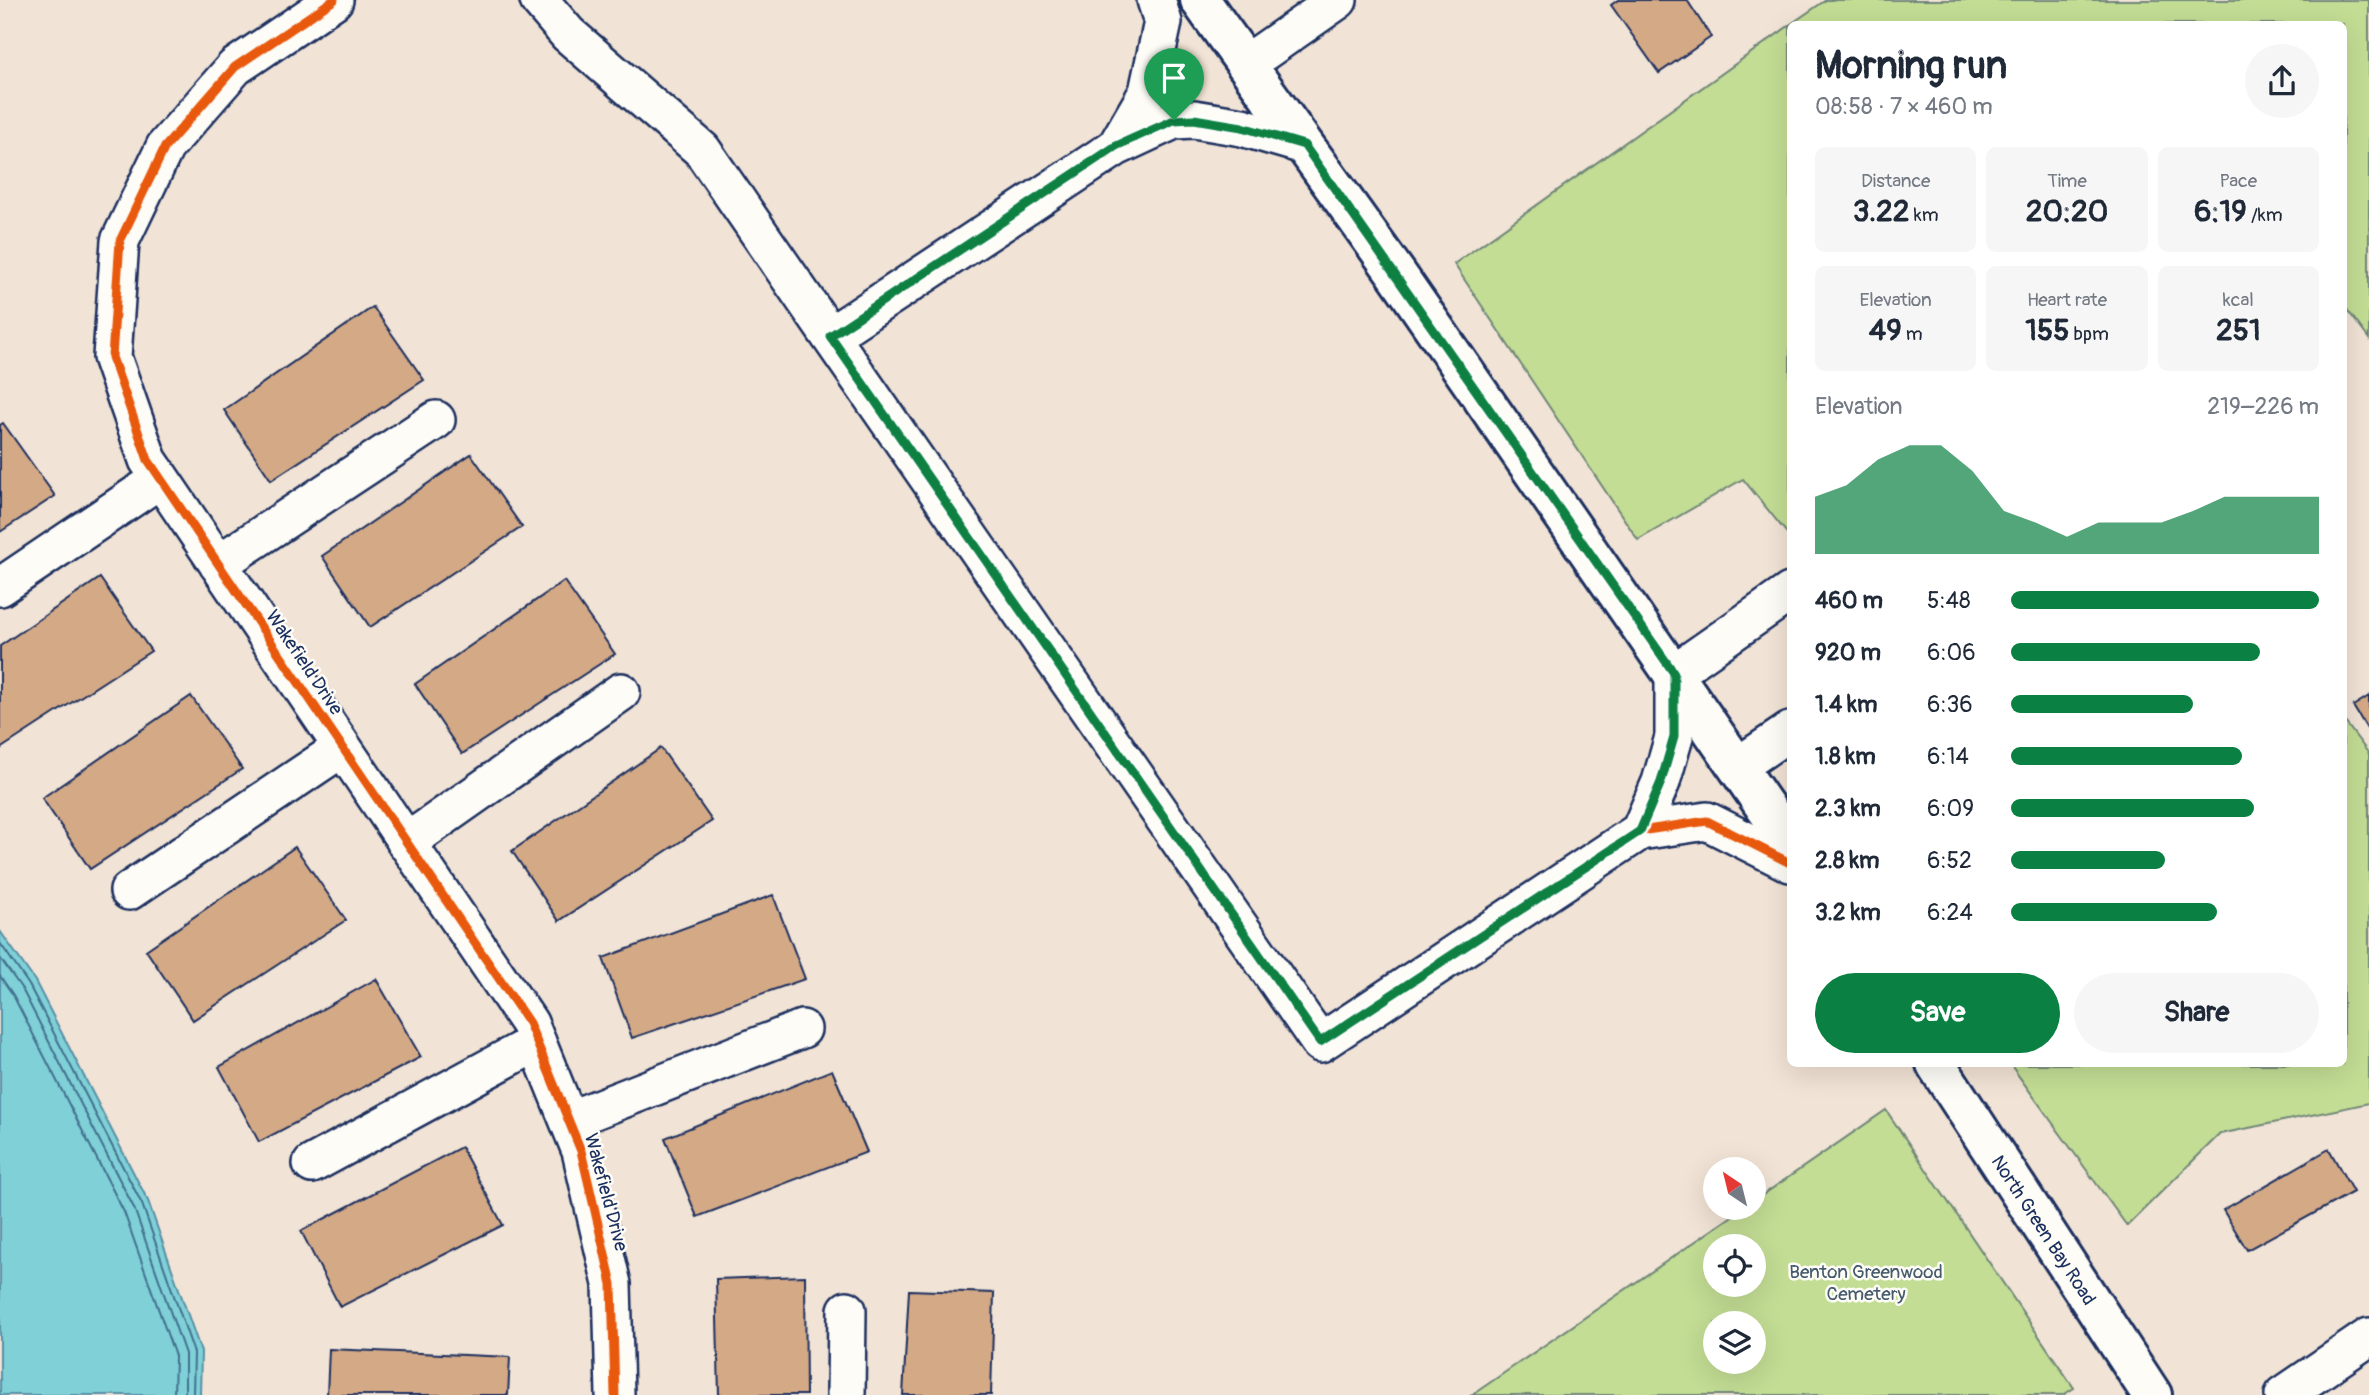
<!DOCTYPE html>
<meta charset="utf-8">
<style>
body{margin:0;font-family:Pangolin,sans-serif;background:#f6f6f7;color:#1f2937;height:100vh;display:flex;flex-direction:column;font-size:26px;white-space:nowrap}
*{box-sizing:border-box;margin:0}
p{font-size:23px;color:#747a83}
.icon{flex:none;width:38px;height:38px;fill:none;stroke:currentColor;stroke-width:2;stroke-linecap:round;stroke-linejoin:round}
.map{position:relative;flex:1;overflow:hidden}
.sheet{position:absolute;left:1787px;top:21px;width:560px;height:1046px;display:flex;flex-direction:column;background:#fff;border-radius:10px;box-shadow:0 7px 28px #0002}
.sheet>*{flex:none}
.needle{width:46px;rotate:325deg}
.controls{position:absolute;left:1703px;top:1157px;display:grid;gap:14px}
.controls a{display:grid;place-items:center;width:63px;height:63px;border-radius:50%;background:#fff;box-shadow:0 7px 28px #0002;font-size:35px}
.pin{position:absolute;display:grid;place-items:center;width:60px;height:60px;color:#fff;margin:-72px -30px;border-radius:50% 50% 50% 0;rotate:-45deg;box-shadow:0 0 7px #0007}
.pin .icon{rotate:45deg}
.round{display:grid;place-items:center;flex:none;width:74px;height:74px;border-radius:37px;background:#f6f6f7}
.head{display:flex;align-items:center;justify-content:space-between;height:119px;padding:0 28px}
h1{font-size:38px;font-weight:800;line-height:52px}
.figures{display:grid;grid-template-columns:repeat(3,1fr);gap:10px;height:119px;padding:7px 28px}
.figures div{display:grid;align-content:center;border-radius:10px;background:#f6f6f7;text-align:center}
.figures b{font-size:30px;font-weight:800}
.figures small{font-size:19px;font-weight:400}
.figures p{font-size:19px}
.chart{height:196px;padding:14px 28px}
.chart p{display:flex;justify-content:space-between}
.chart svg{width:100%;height:126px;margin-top:7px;fill:#0b8043;opacity:.7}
.action{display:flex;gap:14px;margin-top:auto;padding:14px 28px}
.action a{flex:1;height:80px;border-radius:42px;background:#0b8043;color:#fff;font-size:28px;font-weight:800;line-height:80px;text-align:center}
.action a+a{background:#f6f6f7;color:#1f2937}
ul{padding:0 28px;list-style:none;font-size:23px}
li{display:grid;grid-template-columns:112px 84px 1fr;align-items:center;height:52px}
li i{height:18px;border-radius:9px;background:#0b8043}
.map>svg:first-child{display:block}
</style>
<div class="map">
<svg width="2369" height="1395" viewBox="0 0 2369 1395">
<rect width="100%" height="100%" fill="#f1e3d5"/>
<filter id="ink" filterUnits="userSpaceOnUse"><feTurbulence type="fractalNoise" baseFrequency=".0143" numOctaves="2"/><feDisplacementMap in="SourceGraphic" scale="14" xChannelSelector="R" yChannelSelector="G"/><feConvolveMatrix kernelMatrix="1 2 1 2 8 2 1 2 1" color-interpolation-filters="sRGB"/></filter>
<g filter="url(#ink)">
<path fill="#c3dd94" stroke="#6f8679" stroke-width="2" fill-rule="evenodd" d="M 1826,0 L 2369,0 L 2369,339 L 2343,304 L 2343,24 L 1791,24 Z
M 1790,25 L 1790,537 L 1743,479 L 1638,540 L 1454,264 Z
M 2343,719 L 2369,754 L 2369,1103 L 2220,1134 L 2127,1226 L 2010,1064 L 2343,1064 Z
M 1886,1110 L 2074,1388 L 2063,1395 L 1472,1395 L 1744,1208 L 1754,1208 L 1754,1201 ZM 1754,1246 L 1754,1284 L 1715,1284 L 1715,1246 ZM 1754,1323 L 1754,1362 L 1715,1362 L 1715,1323 Z"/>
<path fill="#7fd0d7" stroke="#5790a7" stroke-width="2" d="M 0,931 L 35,981 L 148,1201 L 201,1352 L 200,1395 L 0,1395 Z"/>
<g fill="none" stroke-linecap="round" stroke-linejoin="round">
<path stroke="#436f8e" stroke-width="2" d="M 0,943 L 29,985 L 142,1204 L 194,1353 L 193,1395
M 0,958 L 22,989 L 134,1208 L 185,1354 L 185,1395
M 0,976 L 13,995 L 124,1212 L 175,1356 L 174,1395"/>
</g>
<path fill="#d4a986" stroke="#1b2f5e" stroke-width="2" d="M 1618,0 L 1687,0 L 1711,37 L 1659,73 L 1611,5 Z
M 373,307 L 424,380 L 271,480 L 224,410 Z
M 3,423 L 55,496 L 0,532 L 0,425 Z
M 471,454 L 522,527 L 370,627 L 322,556 Z
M 100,578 L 151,651 L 0,749 L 0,646 Z
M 564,581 L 615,654 L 462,754 L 415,684 Z
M 191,696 L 242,769 L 90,869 L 42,798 Z
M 2369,696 L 2369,732 L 2353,706 Z
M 661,748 L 712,821 L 559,921 L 512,851 Z
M 295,847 L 346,920 L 193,1020 L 146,950 Z
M 773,895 L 805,979 L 632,1038 L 603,958 Z
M 376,979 L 421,1057 L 259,1142 L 219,1067 Z
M 832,1070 L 867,1152 L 697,1217 L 665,1138 Z
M 461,1147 L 503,1225 L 340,1307 L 301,1231 Z
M 2329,1149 L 2353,1192 L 2247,1250 L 2223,1210 Z
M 805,1276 L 806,1395 L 719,1395 L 716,1279 Z
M 909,1290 L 994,1293 L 991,1395 L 903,1395 Z
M 329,1349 L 510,1357 L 508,1395 L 327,1395 Z"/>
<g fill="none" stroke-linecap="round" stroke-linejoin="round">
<defs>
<path id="minor" d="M 334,0 L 235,67 L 165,147 L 120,241 L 112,357 L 148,460 L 529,1023 L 581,1151 L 612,1284 L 615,1395
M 539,0 L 568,34 L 702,150 L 830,336
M 1246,64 L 1338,0
M 1304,145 L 1242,127 L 1194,119 L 1174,120 L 1116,147 L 830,336 L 1320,1043 L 1640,831 L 1707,821 L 1790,863
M 1116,147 L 1148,92 L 1163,22 L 1156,0
M 218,564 L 436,420
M 0,587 L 160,479
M 1738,766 L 1790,731
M 1640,831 L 1661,782 L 1674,737 L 1674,673 L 1790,592
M 406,843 L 621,692
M 129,891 L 342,748
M 569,1120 L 802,1029
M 312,1164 L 537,1042
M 846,1395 L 847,1310
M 2284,1395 L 2369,1337"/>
<g id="major">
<path d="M 1200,0 L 1396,273 L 1790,843"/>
<path id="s1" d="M 1936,1064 L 2152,1395"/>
</g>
</defs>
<use href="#minor" stroke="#1b2f5e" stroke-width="42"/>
<use href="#major" stroke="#1b2f5e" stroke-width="44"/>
<use href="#minor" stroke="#fdfcf7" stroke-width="37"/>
<use href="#major" stroke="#fdfcf7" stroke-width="38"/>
<defs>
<path id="cycleway" d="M 334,0 L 235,67 L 165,147 L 120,241 L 112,357 L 148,460 L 529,1023 L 581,1151 L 612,1284 L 615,1395
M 1304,145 L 1242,127 L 1194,119 L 1174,120 L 1116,147 L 830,336 L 1320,1043 L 1640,831 L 1707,821 L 1790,863"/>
</defs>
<use href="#cycleway" stroke="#fdfcf7" stroke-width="13"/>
<use href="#cycleway" stroke="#e8590c" stroke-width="9"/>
</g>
</g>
<g fill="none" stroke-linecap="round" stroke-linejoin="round" filter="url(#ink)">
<defs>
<path id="route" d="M 1194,119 L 1242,127 L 1304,145 L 1674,673 L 1674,737 L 1661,782 L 1640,831 L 1320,1042 L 830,336 L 1116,146 L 1174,120 Z"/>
</defs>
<use href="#route" stroke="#fff" stroke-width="14"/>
<use href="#route" stroke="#0b8043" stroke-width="9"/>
</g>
<g text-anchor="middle" stroke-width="5" stroke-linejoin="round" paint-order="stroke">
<g font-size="19" fill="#1b2f5e" stroke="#fdfcf7">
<text transform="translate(305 662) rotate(56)" y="7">Wakefield Drive</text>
<text transform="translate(607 1192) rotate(75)" y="7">Wakefield Drive</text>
<text dy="7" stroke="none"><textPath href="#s1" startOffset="198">North Green Bay Road</textPath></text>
</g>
<g font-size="19" fill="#455a6c" stroke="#fdfcf7">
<text x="1866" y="1278">Benton Greenwood<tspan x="1866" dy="22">Cemetery</tspan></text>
</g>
</g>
</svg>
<div class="controls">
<a><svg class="needle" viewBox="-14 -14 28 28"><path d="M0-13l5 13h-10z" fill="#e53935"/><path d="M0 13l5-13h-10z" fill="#747a83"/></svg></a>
<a><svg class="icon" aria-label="locate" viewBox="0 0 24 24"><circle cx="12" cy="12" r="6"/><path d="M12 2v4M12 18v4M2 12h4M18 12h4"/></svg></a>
<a><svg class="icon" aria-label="layers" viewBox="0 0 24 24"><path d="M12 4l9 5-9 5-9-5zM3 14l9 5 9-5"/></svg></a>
</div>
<div class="pin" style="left:1174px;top:120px;background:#1e9e55"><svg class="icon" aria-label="arrive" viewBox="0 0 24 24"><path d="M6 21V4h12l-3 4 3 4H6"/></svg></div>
<section class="sheet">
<div class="head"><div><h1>Morning run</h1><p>08:58 · 7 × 460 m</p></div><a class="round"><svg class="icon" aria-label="share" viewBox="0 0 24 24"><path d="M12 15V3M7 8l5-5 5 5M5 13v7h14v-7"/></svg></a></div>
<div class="figures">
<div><p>Distance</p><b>3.22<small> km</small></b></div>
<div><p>Time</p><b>20:20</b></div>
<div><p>Pace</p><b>6:19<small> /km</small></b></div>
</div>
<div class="figures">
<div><p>Elevation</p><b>49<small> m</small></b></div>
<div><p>Heart rate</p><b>155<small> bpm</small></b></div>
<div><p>kcal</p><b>251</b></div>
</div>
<div class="chart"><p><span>Elevation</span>219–226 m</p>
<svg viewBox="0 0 160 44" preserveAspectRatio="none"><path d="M0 44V24L10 20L20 11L30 6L40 6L50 15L60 29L70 33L80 38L90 33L100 33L110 33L120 29L130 24L140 24L150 24L160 24V44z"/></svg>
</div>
<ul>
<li><b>460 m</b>5:48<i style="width:100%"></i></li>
<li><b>920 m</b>6:06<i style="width:81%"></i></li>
<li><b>1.4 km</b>6:36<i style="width:59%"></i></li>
<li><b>1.8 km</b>6:14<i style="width:75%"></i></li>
<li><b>2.3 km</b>6:09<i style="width:79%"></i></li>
<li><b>2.8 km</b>6:52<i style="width:50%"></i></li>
<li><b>3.2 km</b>6:24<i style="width:67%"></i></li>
</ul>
<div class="action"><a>Save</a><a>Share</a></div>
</section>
</div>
